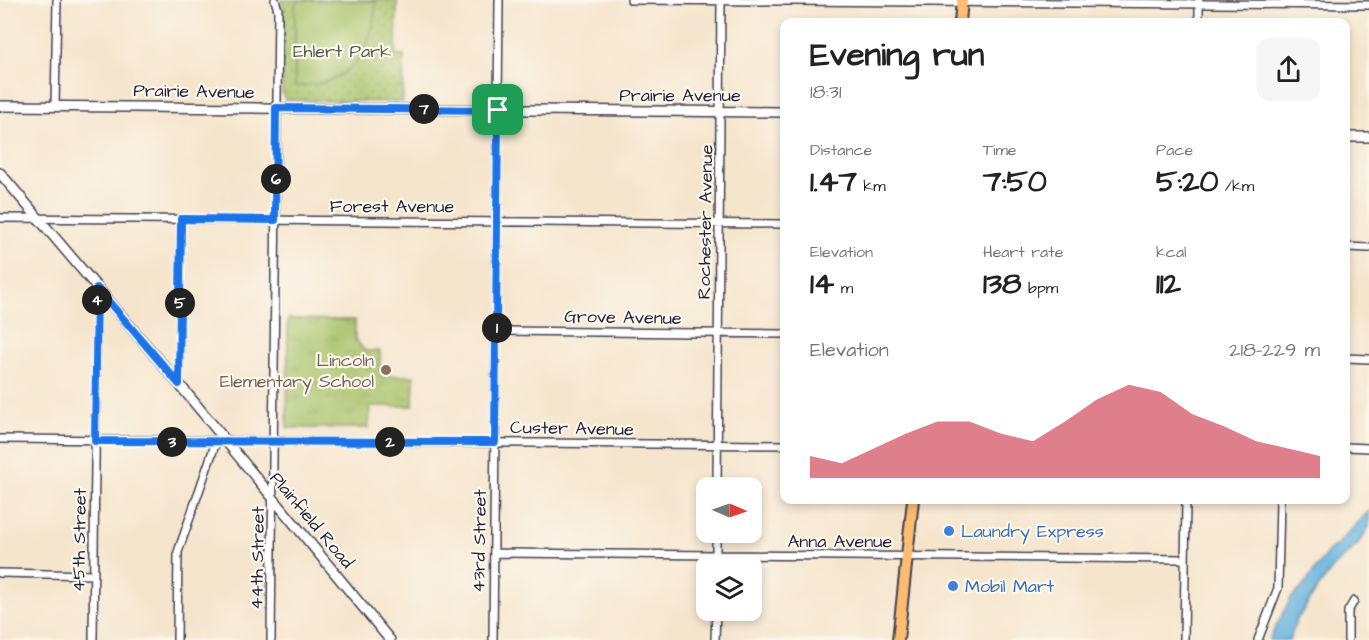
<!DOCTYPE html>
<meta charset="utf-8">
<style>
body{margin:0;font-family:"Architects Daughter",sans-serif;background:#f6f6f6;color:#222;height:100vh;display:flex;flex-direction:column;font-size:22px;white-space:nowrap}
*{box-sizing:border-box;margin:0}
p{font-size:20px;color:#767676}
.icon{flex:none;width:33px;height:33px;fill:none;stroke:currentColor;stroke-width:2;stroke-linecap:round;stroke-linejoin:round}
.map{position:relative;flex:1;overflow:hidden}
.drawer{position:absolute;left:780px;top:18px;width:570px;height:486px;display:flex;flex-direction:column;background:#fff;border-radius:12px;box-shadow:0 3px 9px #0003}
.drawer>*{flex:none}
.needle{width:39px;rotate:92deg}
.fabs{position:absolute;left:696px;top:477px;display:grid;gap:12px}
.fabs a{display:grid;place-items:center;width:66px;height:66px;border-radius:12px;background:#fff;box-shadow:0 3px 9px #0003;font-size:30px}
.pin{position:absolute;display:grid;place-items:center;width:51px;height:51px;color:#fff;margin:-26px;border-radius:12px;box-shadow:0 3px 9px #0006}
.km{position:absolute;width:30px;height:30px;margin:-15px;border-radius:50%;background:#222;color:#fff;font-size:16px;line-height:30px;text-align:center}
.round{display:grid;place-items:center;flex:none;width:63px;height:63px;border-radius:12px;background:#f6f6f6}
.headline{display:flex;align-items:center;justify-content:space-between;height:102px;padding:0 30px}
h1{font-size:33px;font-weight:800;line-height:45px}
.metrics{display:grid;grid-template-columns:repeat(3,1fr);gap:9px;height:102px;padding:6px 30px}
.metrics div{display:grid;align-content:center}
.metrics b{font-size:30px;font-weight:800}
.metrics small{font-size:16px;font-weight:400}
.metrics p{font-size:16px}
.chart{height:168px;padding:12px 30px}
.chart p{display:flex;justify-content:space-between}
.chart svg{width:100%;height:108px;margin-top:6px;fill:#d1495b;opacity:.7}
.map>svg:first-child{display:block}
</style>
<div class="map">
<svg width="1369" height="640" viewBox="0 0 1369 640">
<defs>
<pattern id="grass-tufts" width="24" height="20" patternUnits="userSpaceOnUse" patternTransform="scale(1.5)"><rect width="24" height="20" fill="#a8c269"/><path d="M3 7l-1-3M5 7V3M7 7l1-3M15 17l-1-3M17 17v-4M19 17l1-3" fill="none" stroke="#90a65c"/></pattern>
<pattern id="park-dots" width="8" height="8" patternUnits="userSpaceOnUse" patternTransform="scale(1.5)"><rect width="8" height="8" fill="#a8c269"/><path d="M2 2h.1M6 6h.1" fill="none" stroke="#90a65c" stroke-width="1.8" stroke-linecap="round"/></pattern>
</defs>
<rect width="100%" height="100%" fill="#fbf7ec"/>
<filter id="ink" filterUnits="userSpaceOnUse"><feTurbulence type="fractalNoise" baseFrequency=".0167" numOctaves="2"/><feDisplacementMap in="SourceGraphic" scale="12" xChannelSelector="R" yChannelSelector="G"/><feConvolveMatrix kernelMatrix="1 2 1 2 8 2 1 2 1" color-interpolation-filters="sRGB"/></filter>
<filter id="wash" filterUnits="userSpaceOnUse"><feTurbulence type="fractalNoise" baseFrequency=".008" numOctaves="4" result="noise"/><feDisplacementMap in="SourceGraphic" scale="24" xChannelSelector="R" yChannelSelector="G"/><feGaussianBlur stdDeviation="1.35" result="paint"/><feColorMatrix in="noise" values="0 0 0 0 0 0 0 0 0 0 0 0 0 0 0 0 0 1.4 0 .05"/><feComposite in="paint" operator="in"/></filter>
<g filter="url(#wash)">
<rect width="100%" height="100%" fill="#f6e5cd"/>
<path fill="url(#grass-tufts)" stroke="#657252" stroke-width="1.5" d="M 288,319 L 355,320 L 355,339 L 365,351 L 380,351 L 380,376 L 414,376 L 413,406 L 370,406 L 369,428 L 287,428 Z"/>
<path fill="url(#park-dots)" stroke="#657252" stroke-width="1.5" d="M 281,0 L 397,0 L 396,56 L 404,56 L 403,102 L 285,100 L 282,93 L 283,7 Z"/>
<path fill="#a8c269" stroke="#657252" stroke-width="1.5" d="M 300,0 L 376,1 C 373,53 350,86 295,86 L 295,5 Z"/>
<path fill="#63b2dd" stroke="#426a8c" stroke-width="1.5" d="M 1369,511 L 1369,527 L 1357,545 L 1332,569 L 1318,588 L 1296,621 L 1290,640 L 1269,640 L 1291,598 L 1303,587 L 1329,550 L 1337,545 Z"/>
</g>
<g filter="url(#ink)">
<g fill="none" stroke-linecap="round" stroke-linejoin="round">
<defs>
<path id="minor" d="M 631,0 L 1369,5
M 1199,22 L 1199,1
M 55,106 L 57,0
M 0,218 L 784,224
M 1346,247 L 1369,248
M 497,331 L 784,334
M 1346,358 L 1369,359
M 179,384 L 181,219
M 0,439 L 784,445
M 1346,447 L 1369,448
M 717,488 L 721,0
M 494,553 L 1185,559
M 716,566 L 716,532
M 0,573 L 94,575
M 93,640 L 97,288
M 177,640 L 178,552 L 216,442
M 271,640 L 278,10 L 275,0
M 493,640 L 499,0
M 715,640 L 716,610
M 1184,640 L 1186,500
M 1258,640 L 1278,588 L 1280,500
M 1348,640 L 1348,611 L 1354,601"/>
<path id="tertiary" d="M 0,106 L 784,112
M 1346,137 L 1369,137
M 0,173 L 179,384 L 390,640"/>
<path id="primary" d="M 960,22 L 962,0
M 898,640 L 913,500"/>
</defs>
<use href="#minor" stroke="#423f51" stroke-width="10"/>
<use href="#tertiary" stroke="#423f51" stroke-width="12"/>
<use href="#primary" stroke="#423f51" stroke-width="14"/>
<use href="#minor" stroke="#fff" stroke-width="7"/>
<use href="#tertiary" stroke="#fff" stroke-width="9"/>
<use href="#primary" stroke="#fcbd6f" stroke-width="10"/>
</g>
</g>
<g fill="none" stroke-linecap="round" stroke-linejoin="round" filter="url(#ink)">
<defs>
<path id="route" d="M 276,108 L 498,110 L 495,442 L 95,441 L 97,288 L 179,384 L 181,219 L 275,220 Z"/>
</defs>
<use href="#route" stroke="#fff" stroke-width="12"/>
<use href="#route" stroke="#1a73e8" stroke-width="8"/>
</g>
<circle fill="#8d6e63" stroke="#fbf7ec" stroke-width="2" cx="386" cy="370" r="6"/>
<g fill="#3f7fe0" stroke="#fbf7ec" stroke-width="2">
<circle cx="949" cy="531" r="6"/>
<circle cx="953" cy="586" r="6"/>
</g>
<g text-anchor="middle" stroke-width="4.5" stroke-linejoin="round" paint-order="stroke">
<g font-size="18" fill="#515a4b" stroke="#fbf7ec">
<text x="342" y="57">Ehlert Park</text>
</g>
<g font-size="18" fill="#22223b" stroke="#fbf7ec">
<text transform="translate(194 91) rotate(1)" y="6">Prairie Avenue</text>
<text x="680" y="101">Prairie Avenue</text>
<text x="392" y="212">Forest Avenue</text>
<text transform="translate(705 222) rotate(-89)" y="6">Rochester Avenue</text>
<text transform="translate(623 317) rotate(1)" y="6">Grove Avenue</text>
<text transform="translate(572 428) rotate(1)" y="6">Custer Avenue</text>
<text transform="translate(312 520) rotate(50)" y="6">Plainfield Road</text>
<text transform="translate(79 540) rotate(-89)" y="6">45th Street</text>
<text transform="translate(479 541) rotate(-89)" y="6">43rd Street</text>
<text x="840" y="547">Anna Avenue</text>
<text transform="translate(257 558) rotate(-89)" y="6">44th Street</text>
</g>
<g font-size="18" fill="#785e54" stroke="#fbf7ec" text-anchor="end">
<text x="374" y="366">Lincoln<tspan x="374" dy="21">Elementary School</tspan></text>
</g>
<g font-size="18" fill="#366cbe" stroke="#fbf7ec" text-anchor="start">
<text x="961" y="537">Laundry Express</text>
<text x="965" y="592">Mobil Mart</text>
</g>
</g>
</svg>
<div class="fabs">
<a><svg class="needle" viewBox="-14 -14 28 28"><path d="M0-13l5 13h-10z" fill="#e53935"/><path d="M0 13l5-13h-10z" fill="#767676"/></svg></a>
<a><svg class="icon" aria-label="layers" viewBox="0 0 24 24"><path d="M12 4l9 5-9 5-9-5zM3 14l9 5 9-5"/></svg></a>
</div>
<div class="pin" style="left:498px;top:110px;background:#1e9e55"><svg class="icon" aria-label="arrive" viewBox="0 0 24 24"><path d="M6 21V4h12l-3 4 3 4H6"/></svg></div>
<b class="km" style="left:497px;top:328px">1</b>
<b class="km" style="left:390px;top:442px">2</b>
<b class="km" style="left:172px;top:442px">3</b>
<b class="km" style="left:97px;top:300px">4</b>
<b class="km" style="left:180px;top:303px">5</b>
<b class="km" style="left:276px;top:179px">6</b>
<b class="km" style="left:424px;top:109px">7</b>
<section class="drawer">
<div class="headline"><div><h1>Evening run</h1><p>18:31</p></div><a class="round"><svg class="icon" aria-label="share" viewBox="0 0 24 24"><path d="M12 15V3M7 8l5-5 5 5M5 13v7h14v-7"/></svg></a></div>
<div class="metrics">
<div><p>Distance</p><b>1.47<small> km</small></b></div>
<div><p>Time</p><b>7:50</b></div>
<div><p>Pace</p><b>5:20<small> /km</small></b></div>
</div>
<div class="metrics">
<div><p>Elevation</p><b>14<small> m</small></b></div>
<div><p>Heart rate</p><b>138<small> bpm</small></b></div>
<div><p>kcal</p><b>112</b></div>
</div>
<div class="chart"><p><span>Elevation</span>218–229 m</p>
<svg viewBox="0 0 160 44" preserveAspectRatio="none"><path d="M0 44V35L10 38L20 32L30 26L40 21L50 21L60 26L70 29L80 21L90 12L100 6L110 9L120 18L130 23L140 29L150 32L160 35V44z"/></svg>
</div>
</section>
</div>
